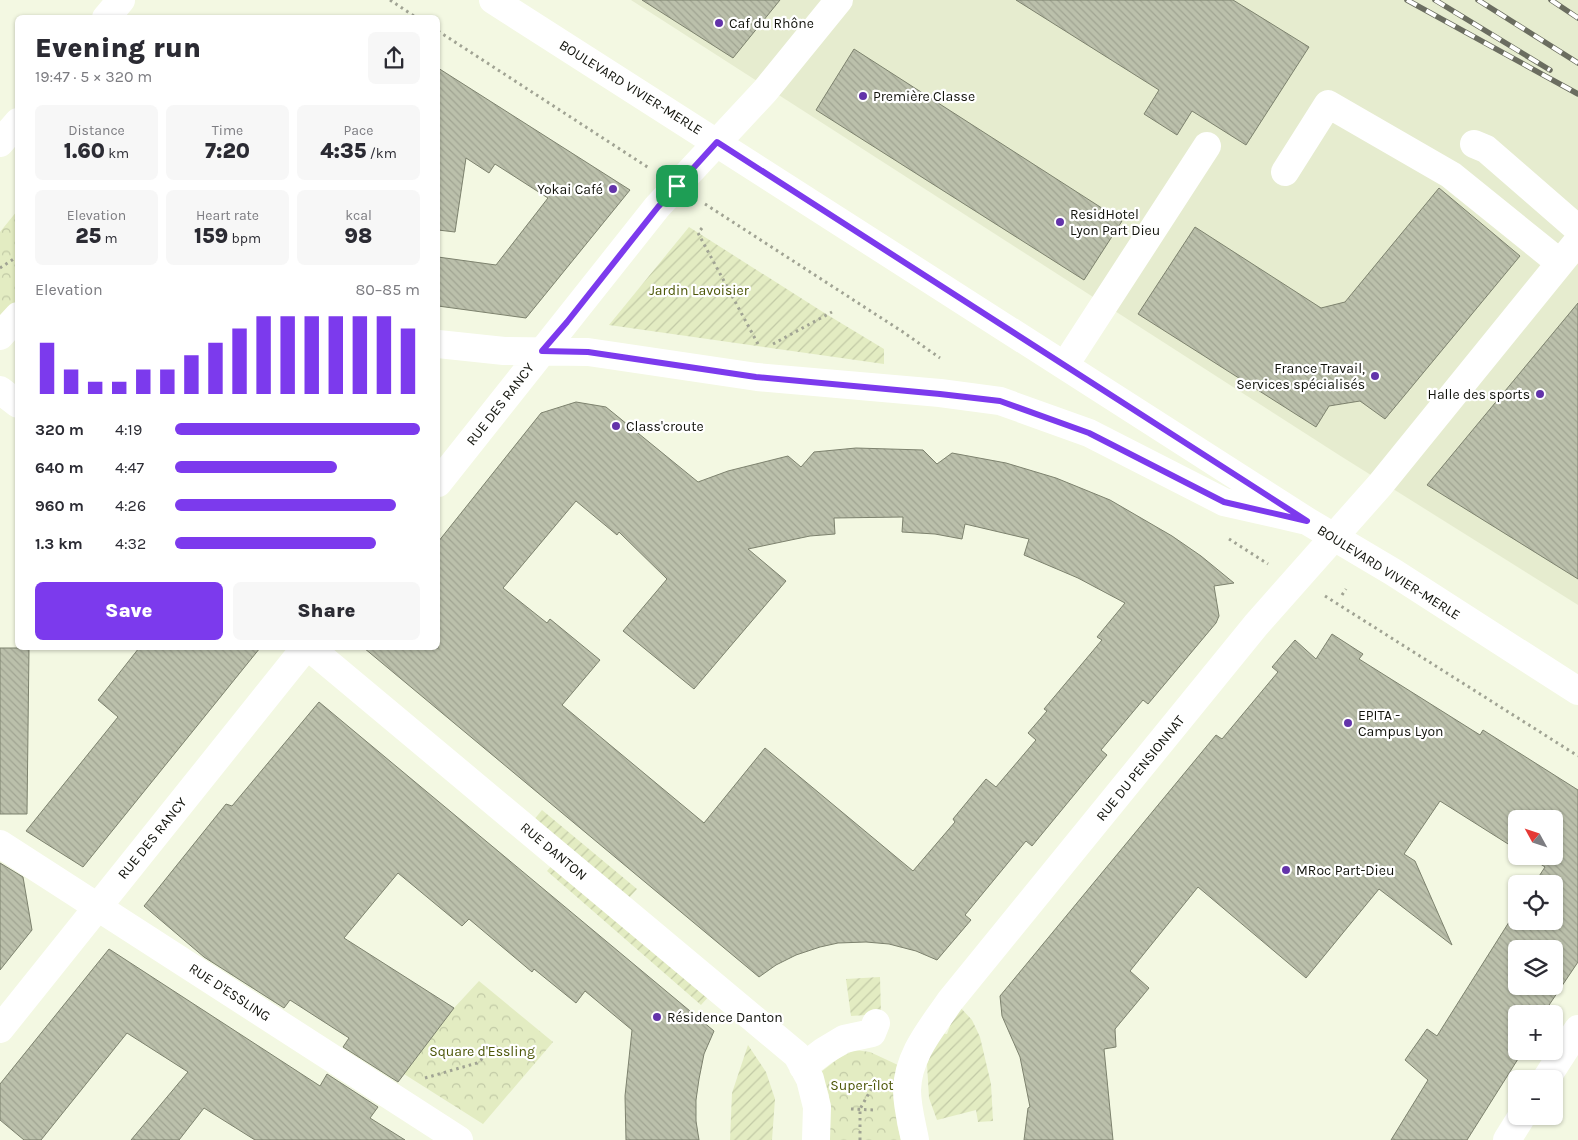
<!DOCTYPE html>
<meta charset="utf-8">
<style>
body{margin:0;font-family:Karla,sans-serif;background:#f7f7f7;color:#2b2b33;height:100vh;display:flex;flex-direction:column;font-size:19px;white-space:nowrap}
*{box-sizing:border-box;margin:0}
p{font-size:16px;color:#7c7c81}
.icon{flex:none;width:28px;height:28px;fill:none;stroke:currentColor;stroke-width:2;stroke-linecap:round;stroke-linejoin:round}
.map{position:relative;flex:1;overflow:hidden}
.panel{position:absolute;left:15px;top:15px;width:425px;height:635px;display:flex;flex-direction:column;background:#fff;border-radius:8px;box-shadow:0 1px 4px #0004}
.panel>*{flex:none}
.needle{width:32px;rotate:310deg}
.controls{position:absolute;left:1508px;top:810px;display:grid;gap:10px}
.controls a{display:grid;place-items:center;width:55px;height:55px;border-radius:8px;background:#fff;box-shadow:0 1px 4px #0004;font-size:25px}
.pin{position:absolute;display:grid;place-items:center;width:42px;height:42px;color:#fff;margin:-21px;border-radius:10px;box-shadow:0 2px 8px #0006}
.round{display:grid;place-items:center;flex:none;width:52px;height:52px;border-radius:8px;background:#f7f7f7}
.overview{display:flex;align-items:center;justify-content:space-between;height:85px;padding:0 20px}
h1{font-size:28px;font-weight:800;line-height:38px}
.stats{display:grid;grid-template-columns:repeat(3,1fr);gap:8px;height:85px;padding:5px 20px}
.stats div{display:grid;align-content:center;border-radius:8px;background:#f7f7f7;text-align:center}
.stats b{font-size:21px;font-weight:800}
.stats small{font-size:14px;font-weight:400}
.stats p{font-size:14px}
.chart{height:140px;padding:10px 20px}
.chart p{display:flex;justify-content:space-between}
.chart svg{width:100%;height:90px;margin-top:5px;stroke:#7c3aed;stroke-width:6}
.primary-button{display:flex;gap:10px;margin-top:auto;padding:10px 20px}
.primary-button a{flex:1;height:58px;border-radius:8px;background:#7c3aed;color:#fff;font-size:20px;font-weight:800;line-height:58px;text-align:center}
.primary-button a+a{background:#f7f7f7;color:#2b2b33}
ul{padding:0 20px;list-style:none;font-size:16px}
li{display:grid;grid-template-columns:80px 60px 1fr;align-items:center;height:38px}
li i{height:12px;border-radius:6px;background:#7c3aed}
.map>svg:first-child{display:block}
</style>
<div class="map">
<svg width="1578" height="1140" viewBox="0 0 1578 1140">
<defs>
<pattern id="park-crowns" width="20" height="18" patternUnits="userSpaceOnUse" patternTransform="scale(1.25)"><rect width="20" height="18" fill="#e3ecc2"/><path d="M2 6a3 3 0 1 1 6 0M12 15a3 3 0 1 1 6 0" fill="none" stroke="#c2caa6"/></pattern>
<pattern id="garden-furrows" width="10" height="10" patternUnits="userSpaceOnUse" patternTransform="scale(1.25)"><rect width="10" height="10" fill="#e3ecc2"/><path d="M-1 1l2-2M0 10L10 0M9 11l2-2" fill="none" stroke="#c2caa6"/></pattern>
<pattern id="building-back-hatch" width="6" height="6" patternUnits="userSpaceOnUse" patternTransform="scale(1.25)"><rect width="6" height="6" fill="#bbc0ab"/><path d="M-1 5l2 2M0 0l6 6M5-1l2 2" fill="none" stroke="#a0a492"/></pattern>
</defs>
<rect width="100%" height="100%" fill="#f3f8e2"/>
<path fill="#e6eccf" d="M 631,0 L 1578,0 L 1578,605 L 1339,455 Z"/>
<path fill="url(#park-crowns)" d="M 17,211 L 17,304 L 0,324 L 0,232 Z
M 479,981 L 553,1042 L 483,1124 L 404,1074 L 454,1008 Z
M 855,1050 L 870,1052 L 900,1066 L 894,1092 L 897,1124 L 901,1140 L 828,1140 L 830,1125 L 829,1095 L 821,1072 L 839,1058 Z"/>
<path fill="url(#garden-furrows)" d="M 689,227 L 826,314 L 884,349 L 884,364 L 609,325 Z
M 542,810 L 637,889 L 627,900 L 533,821 Z
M 554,863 L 710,995 L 701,1005 L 547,871 Z
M 880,977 L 881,1014 L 851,1016 L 846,979 Z
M 958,1005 L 972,1020 L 980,1037 L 991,1084 L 993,1121 L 978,1122 L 976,1110 L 937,1120 L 929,1098 L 927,1064 L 939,1033 L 947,1034 Z
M 748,1045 L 766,1072 L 775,1099 L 772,1140 L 730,1140 L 732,1093 Z"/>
<path fill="url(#building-back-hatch)" stroke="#7d826e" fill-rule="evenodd" d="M 642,0 L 780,0 L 733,58 Z
M 1016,0 L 1233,0 L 1309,47 L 1246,145 L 1192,111 L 1177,135 L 1144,114 L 1159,90 Z
M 854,49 L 1122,221 L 1084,280 L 816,110 Z
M 438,68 L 630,190 L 526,318 L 438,306 L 438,257 L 496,265 L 548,198 L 495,164 L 489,173 L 466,158 L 455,232 L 438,230 Z
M 1439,188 L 1520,256 L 1385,419 L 1360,401 L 1329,406 L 1316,427 L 1138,314 L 1195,227 L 1321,308 L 1345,302 Z
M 1578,303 L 1578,579 L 1427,485 Z
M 576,402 L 606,407 L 698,482 L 728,471 L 788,456 L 801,467 L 814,452 L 856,448 L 923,450 L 937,464 L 952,453 L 1006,463 L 1056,478 L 1110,500 L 1172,536 L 1201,556 L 1234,583 L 1214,586 L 1219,616 L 1216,623 L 1148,704 L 1143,700 L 1101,750 L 1107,755 L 1032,846 L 1026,841 L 965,915 L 971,920 L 937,960 L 916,951 L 889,944 L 866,942 L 838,943 L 820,947 L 796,955 L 776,965 L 759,977 L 364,648 L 438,648 L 438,542 L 541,413 ZM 576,501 L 617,535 L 619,532 L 667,579 L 623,631 L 694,689 L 786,581 L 748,549 L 810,536 L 835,534 L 834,518 L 903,517 L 902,532 L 935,534 L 962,539 L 965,524 L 1029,539 L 1024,555 L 1078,578 L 1125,603 L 1097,637 L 1102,640 L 1044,709 L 1047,711 L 1028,733 L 1036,740 L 996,787 L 986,779 L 953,819 L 955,822 L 913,871 L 765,748 L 704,823 L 562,705 L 600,660 L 550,619 L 547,623 L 503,588 Z
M 1332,634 L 1363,654 L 1359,659 L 1480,735 L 1483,730 L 1578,790 L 1578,962 L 1543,1014 L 1516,1014 L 1516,1051 L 1523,1051 L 1467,1140 L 1391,1140 L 1428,1080 L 1405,1060 L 1427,1029 L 1437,1036 L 1516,911 L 1516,921 L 1554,921 L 1554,884 L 1534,884 L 1545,867 L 1528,856 L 1554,856 L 1554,819 L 1516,819 L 1516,849 L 1440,801 L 1404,854 L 1415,861 L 1452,945 L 1379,889 L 1306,978 L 1198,887 L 1130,971 L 1149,988 L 1115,1029 L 1116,1047 L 1104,1049 L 1113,1140 L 1024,1140 L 1028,1108 L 1030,1107 L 1020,1057 L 1002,1016 L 1000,996 L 1216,735 L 1222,739 L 1278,672 L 1272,667 L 1295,640 L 1316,659 ZM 1516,949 L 1554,949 L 1554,986 L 1516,986 Z
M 0,648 L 29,648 L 27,814 L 0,814 Z
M 139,648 L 260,648 L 83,867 L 26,831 L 118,717 L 98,700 Z
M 319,702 L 714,1031 L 704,1054 L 699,1079 L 696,1100 L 696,1121 L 699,1140 L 626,1140 L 625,1096 L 632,1030 L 585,991 L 576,1003 L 534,969 L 532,972 L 469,919 L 462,926 L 398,873 L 344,938 L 454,1008 L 398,1082 L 343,1047 L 349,1038 L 290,1000 L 284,1008 L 204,957 L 144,906 L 226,804 L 232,806 Z
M 0,863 L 23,877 L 32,930 L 0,970 Z
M 109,949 L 320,1086 L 327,1074 L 378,1107 L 370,1118 L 405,1140 L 255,1140 L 204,1108 L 179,1140 L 131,1140 L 188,1072 L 127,1033 L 41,1140 L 24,1140 L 0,1120 L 0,1084 Z"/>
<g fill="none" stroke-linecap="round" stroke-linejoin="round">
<path stroke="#a0a393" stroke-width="3" stroke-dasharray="2.5 4" stroke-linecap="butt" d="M 390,0 L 417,18
M 438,31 L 649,168
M 705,204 L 903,332 L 940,358
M 702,228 L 698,233 L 758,344
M 0,268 L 18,256
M 773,344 L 832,312
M 1229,539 L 1268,564
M 1342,595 L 1346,589
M 1325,596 L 1578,756
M 425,1078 L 477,1063 L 499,1045
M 851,1109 L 874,1110
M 860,1140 L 860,1109 L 873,1086"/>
<path stroke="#fff" stroke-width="28" d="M 106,18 L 121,0
M 0,143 L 18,122
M 1474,144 L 1486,149 L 1578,229
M 1285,172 L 1328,104 L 1451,175 L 1560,263
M 0,336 L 18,316
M 438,344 L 504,351 L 588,352 L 757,377 L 940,393 L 1000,401 L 1089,433 L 1224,502 L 1303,520
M 1065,365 L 1207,146
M 0,390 L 18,404
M 438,483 L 657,207 L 765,91 L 839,0
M 310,648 L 797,1055 L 810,1079 L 817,1107 L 816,1140
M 0,844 L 459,1140
M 0,1029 L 305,648
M 803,1067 L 824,1051 L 844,1039 L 872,1033 L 876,1023
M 1546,1079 L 1578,1029
M 915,1140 C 912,1124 907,1107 907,1090 C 908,1055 931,1029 950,1001 L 1256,625 L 1380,485 L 1578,241
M 1507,1140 L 1522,1116"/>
<path stroke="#fff" stroke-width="28" d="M 493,0 L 1307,521 L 1393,572 L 1578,691"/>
<defs>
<path id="rail" d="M 1407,0 L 1578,94
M 1435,0 L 1550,70
M 1478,0 L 1578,63
M 1551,0 L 1578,18"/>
</defs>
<use href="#rail" stroke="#6b6d60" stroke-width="5.5"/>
<use href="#rail" stroke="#fff" stroke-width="4" stroke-dasharray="11" stroke-linecap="butt"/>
</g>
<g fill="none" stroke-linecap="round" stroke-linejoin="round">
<defs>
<path id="route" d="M 717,142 L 1307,521 L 1224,502 L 1089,433 L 1000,401 L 940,394 L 756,377 L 588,352 L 542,351 L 567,322 L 658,207 Z"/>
</defs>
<use href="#route" stroke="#fff" stroke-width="10"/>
<use href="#route" stroke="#7c3aed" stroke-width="6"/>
</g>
<g fill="#6333aa" stroke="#fff" stroke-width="2">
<circle cx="719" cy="23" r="5"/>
<circle cx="863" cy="96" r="5"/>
<circle cx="613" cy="189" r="5"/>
<circle cx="1060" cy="222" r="5"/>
<circle cx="1375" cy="376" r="5"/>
<circle cx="1540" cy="394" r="5"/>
<circle cx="616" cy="426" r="5"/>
<circle cx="1348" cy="723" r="5"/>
<circle cx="1286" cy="870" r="5"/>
<circle cx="657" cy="1017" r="5"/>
</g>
<g text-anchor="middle" stroke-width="4.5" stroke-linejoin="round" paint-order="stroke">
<g font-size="14" fill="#12130c" stroke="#fff" text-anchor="start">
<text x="729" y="28">Caf du Rhône</text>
<text x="873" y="101">Première Classe</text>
<text x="603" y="194" text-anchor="end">Yokai Café</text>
<text x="1070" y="219">ResidHotel<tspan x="1070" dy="16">Lyon Part Dieu</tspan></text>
<text x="1365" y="373" text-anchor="end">France Travail,<tspan x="1365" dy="16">Services spécialisés</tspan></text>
<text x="1530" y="399" text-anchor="end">Halle des sports</text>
<text x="626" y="431">Class'croute</text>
<text x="1358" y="720">EPITA -<tspan x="1358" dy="16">Campus Lyon</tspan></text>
<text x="1296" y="875">MRoc Part-Dieu</text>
<text x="667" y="1022">Résidence Danton</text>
</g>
<g font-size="14" fill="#12130c" stroke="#fff">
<text transform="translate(631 87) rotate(32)" y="5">BOULEVARD VIVIER-MERLE</text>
<text transform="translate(500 404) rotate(-52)" y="5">RUE DES RANCY</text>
<text transform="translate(1389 572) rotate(32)" y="5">BOULEVARD VIVIER-MERLE</text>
<text transform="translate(1140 768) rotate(-51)" y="5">RUE DU PENSIONNAT</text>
<text transform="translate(152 838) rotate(-51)" y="5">RUE DES RANCY</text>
<text transform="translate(554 851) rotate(40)" y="5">RUE DANTON</text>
<text transform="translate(230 992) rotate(33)" y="5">RUE D'ESSLING</text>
</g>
<g font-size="14" fill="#4c5607" stroke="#fff">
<text x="699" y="295">Jardin Lavoisier</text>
<text x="482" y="1056">Square d'Essling</text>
<text x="862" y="1090">Super-îlot</text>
</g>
</g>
</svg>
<div class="controls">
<a><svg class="needle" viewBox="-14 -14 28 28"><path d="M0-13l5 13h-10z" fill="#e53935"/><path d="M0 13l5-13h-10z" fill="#7c7c81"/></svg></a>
<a><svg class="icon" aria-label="locate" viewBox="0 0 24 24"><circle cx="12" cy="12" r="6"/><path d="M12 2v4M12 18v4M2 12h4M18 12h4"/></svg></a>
<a><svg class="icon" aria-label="layers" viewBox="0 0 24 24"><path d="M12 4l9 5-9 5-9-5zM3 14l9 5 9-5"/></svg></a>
<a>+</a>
<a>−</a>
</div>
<div class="pin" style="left:677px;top:186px;background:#1e9e55"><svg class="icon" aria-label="arrive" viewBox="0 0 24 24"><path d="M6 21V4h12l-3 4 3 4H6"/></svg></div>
<section class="panel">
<div class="overview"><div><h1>Evening run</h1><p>19:47 · 5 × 320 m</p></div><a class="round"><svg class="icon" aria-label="share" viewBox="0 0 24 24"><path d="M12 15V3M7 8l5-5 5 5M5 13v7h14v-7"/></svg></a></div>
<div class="stats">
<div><p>Distance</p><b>1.60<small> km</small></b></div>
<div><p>Time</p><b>7:20</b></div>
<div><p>Pace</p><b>4:35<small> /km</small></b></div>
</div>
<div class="stats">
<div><p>Elevation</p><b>25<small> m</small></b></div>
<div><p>Heart rate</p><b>159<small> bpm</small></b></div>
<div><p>kcal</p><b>98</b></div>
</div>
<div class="chart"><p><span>Elevation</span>80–85 m</p>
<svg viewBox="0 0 160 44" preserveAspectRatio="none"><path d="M5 44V19M15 44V32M25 44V38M35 44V38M45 44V32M55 44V32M65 44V25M75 44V19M85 44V12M95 44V6M105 44V6M115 44V6M125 44V6M135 44V6M145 44V6M155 44V12"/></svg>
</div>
<ul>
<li><b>320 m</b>4:19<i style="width:100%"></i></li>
<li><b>640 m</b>4:47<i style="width:66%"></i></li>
<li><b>960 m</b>4:26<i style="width:90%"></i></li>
<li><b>1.3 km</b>4:32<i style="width:82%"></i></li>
</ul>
<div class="primary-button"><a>Save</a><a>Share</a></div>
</section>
</div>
